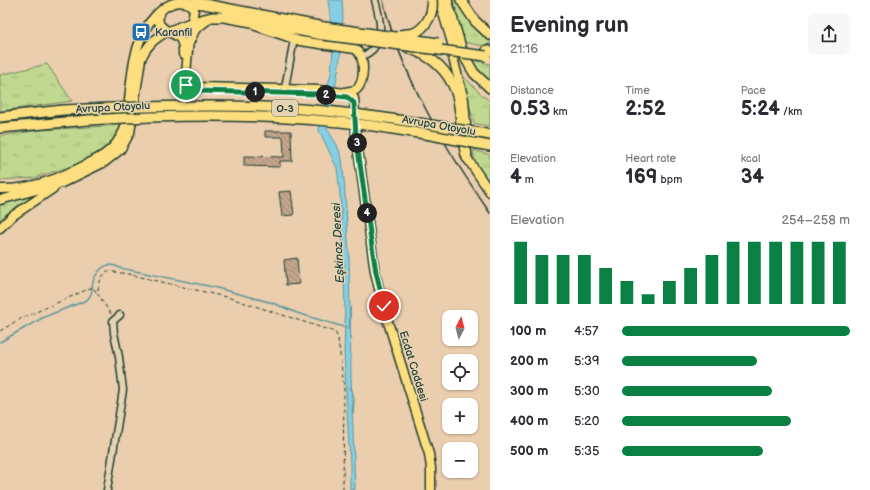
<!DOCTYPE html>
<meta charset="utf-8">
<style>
body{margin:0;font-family:"Balsamiq Sans",sans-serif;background:#f7f7f7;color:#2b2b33;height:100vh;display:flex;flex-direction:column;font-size:15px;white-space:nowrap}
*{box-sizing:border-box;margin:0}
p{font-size:13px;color:#7c7c81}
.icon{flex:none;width:22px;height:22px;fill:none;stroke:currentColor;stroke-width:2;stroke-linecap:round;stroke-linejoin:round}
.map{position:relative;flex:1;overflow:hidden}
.details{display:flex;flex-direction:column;background:#fff;width:380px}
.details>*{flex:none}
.needle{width:26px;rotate:6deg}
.buttons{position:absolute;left:442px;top:310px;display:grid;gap:8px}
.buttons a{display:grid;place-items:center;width:36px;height:36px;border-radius:8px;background:#fff;box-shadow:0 1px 3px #0004;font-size:20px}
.pin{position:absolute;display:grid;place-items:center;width:34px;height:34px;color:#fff;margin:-17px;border:2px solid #fff;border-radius:50%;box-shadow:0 1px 4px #0007}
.km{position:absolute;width:20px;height:20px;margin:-10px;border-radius:50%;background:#222;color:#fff;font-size:11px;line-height:20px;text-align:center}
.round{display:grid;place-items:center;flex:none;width:42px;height:42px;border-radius:8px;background:#f7f7f7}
.head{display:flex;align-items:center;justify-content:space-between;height:68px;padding:0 20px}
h1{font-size:22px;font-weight:700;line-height:30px}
.figures{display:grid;grid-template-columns:repeat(3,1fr);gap:6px;height:68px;padding:4px 20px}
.figures div{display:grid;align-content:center}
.figures b{font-size:20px;font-weight:700}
.figures small{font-size:11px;font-weight:400}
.figures p{font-size:11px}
.chart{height:112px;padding:8px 20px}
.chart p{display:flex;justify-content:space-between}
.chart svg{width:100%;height:72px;margin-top:4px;stroke:#0b8043;stroke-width:6}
ul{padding:0 20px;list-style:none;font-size:13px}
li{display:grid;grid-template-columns:64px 48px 1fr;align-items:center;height:30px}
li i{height:10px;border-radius:5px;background:#0b8043}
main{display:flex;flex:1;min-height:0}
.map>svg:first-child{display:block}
</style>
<main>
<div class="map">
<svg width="490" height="490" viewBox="0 0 490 490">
<defs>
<pattern id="grass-tufts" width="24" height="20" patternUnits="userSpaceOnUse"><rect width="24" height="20" fill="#c0d88f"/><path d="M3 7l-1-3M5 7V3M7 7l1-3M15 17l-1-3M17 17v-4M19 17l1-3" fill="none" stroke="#a5ba7c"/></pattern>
<pattern id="building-back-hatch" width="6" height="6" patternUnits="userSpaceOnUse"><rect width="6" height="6" fill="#c4a68b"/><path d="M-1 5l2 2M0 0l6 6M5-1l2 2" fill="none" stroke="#9f8872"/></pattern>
</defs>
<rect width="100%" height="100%" fill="#eacead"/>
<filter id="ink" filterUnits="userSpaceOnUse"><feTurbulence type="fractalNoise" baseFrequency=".025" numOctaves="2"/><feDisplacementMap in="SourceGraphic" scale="8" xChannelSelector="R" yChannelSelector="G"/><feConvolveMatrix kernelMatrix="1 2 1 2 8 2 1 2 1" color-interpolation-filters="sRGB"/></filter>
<g filter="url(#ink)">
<path fill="url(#grass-tufts)" stroke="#708a62" d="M 450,0 L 457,0 L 467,15 L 490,38 L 490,47 L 462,42 Z
M 470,59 L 490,64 L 490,83 L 481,75 Z
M 47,64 L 72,101 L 0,111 L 0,75 Z
M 461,74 L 483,96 L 490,101 L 490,127 L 474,123 Z
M 122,125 L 110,144 L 83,162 L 35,178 L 0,180 L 0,136 L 40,130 Z
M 473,150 L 490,155 L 490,182 L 475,164 Z
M 38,194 L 16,207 L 0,222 L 0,203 Z"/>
<path fill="#85cfe5" stroke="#5c959e" d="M 328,0 L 342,0 C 346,43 335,87 327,129 L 337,145 L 342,159 L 344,179 L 349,254 L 351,376 L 355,490 L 350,490 L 350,464 L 344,352 L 345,324 L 344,266 L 340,194 L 337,168 L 319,130 L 324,99 L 331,74 L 333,50 L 330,15 Z"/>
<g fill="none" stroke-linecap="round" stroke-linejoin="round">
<path stroke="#5c959e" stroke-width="1.5" d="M 350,308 L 350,338
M 0,342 L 44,317 L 87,300 C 95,292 90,287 94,279 C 100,267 108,261 120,268 L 213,287 L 273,303 L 297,313 L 347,328
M 351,387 L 354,399 L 353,413"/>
</g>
<path fill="url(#building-back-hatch)" stroke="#1f3d34" d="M 265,131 L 291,131 L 292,161 L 280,161 L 280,167 L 244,166 L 244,156 L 284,157 L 283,137 L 265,137 Z
M 291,191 L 294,215 L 282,216 L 279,192 Z
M 297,258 L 299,284 L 286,285 L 284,260 Z"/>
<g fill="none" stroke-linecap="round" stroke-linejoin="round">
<defs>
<path id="minor" d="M 362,57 C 365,55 370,52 373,49 C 385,36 379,15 375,0
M 285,88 L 294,39
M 107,490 L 123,390 L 119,357 L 114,333 L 113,321 L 120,315"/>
<path id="major" d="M 439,0 L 452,43 L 452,54 L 464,100 L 467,137
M 184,2 L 189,4 L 194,9 L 189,39 L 186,74 C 188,82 193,85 200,87 L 318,90 L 347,93 L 354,98 L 356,135 L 375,272 L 383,306 L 429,454 L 431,468 L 431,490
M 161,11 L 158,19 L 160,25 C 172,38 184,31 183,54
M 256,26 L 300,41 L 355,49 C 366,56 365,82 356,90 L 345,92
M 467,152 L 467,158 L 490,192
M 0,189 C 31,190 63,177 89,163 C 95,160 101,157 105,154 C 113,148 120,139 124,130 C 127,121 128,110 129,100 C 132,71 134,37 156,15 C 164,7 171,2 182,2
M 0,200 L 62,183 L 105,162 L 120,150 L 130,133 L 141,59 C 150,36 170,30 192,22
M 0,228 L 11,217 L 54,188"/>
<path id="highway" d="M 447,0 L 463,54 L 474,73 L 490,88
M 461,0 L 475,21 L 490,35
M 182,2 L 204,4 L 324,27
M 192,22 L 212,17 L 224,17 L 323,35
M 189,42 L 195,29 L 207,20
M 406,47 C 413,50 420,52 426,56 C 444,66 457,86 459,106 C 462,123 461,141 467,158
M 487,50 L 490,51
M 0,117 L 63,110 L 88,109
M 0,128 L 88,120
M 480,133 L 490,135
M 479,144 L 490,146"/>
</defs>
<use href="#minor" stroke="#1f3d34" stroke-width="9"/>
<use href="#major" stroke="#1f3d34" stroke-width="11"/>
<use href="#highway" stroke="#1f3d34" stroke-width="12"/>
<path stroke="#1f3d34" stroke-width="1" stroke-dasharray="4 3" stroke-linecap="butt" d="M 111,314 L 97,293 L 101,278 L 107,271 L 128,274 L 230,298 L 335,332 L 338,338 L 344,388 L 343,490
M 0,331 L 18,320 L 93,287 L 96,292"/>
<use href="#minor" stroke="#e6d3b1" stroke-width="6"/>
<use href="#major" stroke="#fedf80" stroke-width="8"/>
<use href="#highway" stroke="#fedf80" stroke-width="9"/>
<path stroke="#1f3d34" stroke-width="1.5" d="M 383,0 C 401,76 446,149 490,213"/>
<defs>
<path id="highway-bridge" d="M 324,27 L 438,43
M 323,35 L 486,56
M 400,35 C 405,34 410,34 414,33 C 426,28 434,13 432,0
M 88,109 C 155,106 222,104 288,108 C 353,112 416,122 480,133
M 88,120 C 183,114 279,113 374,126 C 409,131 444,137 479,144"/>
</defs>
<use href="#highway-bridge" stroke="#1f3d34" stroke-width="12" stroke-linecap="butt"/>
<use href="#highway-bridge" stroke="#fedf80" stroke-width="9"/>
</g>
</g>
<g fill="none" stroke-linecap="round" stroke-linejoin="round" filter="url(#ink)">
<defs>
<path id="route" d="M 186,85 L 197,91 L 318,94 L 347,97 L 354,103 L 356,136 L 372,247 L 376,272 L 384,306"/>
</defs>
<use href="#route" stroke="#fff" stroke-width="8"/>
<use href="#route" stroke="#0b8043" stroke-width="5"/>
</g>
<defs>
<symbol id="bus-square" viewBox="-11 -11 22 22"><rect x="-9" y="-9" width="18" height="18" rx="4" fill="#1f6fb2" stroke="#e6d3b1"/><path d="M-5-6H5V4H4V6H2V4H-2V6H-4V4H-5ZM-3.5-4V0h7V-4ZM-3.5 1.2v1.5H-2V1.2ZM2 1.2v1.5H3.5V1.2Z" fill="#fff"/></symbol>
</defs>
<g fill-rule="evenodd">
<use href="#bus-square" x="130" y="21" width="22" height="22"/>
</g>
<g text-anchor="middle" stroke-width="3" stroke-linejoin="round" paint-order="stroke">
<rect fill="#e6d3b1" stroke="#5b6a5a" stroke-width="1" x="272" y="100" width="26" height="16" rx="3"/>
<g font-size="10" font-weight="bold" fill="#1f3d34">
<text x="285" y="112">O-3</text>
</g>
<g font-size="11" fill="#1f3d34" stroke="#e6d3b1" text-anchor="start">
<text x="155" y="36">Karanfil</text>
</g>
<g font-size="11" fill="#1f3d34" stroke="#e6d3b1">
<text transform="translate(113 107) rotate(-3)" y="4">Avrupa Otoyolu</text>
<text transform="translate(439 125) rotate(10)" y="4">Avrupa Otoyolu</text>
<text transform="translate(414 366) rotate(73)" y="4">Ecdat Caddesi</text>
</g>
<g font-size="12" font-style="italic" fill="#24443d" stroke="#e6d3b1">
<text transform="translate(338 243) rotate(-93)" y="4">Eşkinoz Deresi</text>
</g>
</g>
</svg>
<div class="buttons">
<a><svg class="needle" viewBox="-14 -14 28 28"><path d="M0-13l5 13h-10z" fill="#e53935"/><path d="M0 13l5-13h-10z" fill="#7c7c81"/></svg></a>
<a><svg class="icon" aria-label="locate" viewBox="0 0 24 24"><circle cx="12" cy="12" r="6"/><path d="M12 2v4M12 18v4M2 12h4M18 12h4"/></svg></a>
<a>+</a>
<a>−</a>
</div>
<div class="pin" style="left:186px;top:85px;background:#1e9e55"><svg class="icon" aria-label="arrive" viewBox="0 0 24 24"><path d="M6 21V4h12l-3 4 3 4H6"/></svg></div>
<div class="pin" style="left:384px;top:306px;background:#d93025"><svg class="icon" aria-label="check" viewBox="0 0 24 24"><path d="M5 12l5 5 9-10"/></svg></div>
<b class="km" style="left:255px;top:92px">1</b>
<b class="km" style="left:326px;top:95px">2</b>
<b class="km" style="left:357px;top:143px">3</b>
<b class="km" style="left:367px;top:213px">4</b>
</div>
<section class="details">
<div class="head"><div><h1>Evening run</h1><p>21:16</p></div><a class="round"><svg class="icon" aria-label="share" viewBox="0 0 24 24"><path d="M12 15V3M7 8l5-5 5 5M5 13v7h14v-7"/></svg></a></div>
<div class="figures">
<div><p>Distance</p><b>0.53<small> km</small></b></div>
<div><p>Time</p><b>2:52</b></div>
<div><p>Pace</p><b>5:24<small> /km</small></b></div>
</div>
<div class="figures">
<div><p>Elevation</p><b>4<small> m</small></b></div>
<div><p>Heart rate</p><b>169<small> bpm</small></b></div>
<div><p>kcal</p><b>34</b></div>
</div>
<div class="chart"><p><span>Elevation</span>254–258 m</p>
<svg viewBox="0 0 160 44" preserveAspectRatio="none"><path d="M5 44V6M15 44V14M25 44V14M35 44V14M45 44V22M55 44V30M65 44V38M75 44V30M85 44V22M95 44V14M105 44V6M115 44V6M125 44V6M135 44V6M145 44V6M155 44V6"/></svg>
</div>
<ul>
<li><b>100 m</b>4:57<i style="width:100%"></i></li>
<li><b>200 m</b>5:39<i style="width:59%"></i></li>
<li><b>300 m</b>5:30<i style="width:66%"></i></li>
<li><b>400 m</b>5:20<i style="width:74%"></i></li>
<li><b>500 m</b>5:35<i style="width:62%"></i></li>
</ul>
</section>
</main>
